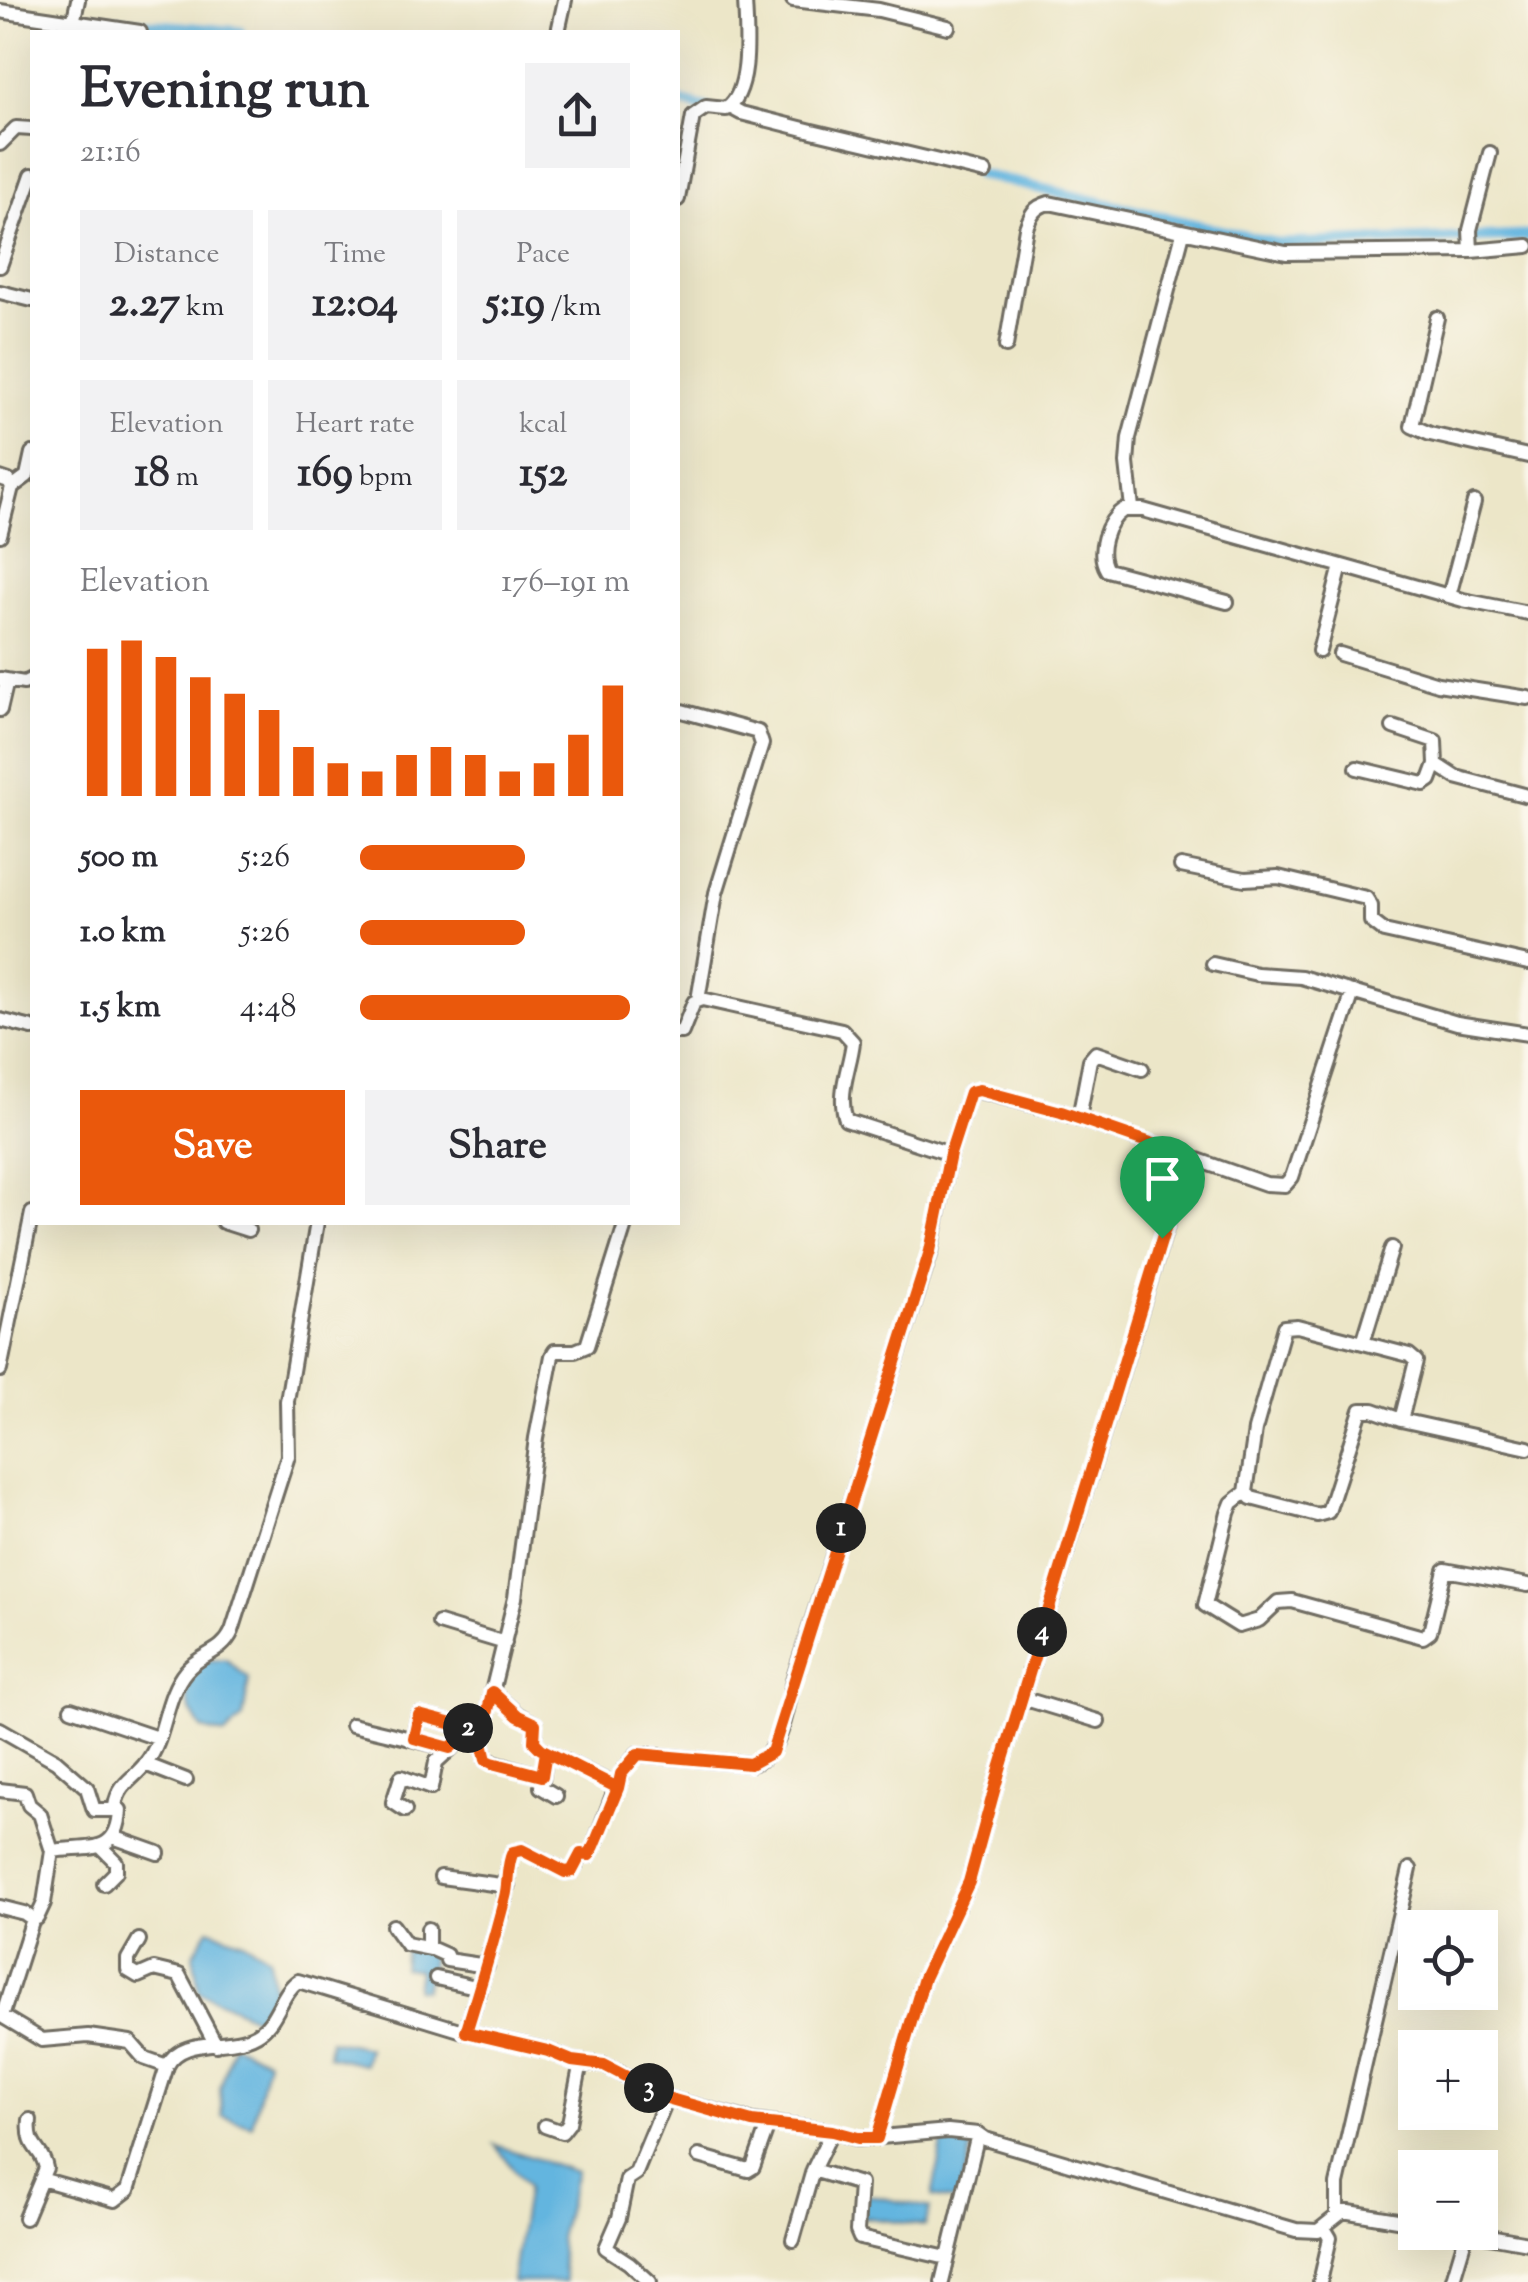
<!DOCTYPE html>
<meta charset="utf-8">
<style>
body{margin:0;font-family:"Sorts Mill Goudy",serif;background:#f2f2f3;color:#2b2b33;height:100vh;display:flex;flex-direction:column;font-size:38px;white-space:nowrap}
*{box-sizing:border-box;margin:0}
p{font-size:32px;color:#7c7c81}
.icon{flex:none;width:55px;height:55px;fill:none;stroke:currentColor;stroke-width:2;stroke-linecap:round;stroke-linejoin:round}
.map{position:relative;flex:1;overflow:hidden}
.details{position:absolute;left:30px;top:30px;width:650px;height:1195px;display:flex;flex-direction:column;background:#fff;border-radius:0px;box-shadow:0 10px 40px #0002}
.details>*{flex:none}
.fabs{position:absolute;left:1398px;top:1910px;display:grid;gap:20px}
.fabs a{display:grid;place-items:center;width:100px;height:100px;border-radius:0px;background:#fff;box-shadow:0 10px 40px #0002;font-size:50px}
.pin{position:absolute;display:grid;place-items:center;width:85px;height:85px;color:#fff;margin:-102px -42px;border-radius:50% 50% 50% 0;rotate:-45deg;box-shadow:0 0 10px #0007}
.pin .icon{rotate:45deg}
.km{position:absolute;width:50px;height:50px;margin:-25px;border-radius:50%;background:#222;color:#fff;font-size:28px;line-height:50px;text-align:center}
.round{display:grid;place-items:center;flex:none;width:105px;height:105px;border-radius:0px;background:#f2f2f3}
.headline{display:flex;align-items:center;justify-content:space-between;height:170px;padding:0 50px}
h1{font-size:55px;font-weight:700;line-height:75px}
.figures{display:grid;grid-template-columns:repeat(3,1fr);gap:15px;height:170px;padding:10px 50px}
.figures div{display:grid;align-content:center;border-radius:0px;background:#f2f2f3;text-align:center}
.figures b{font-size:42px;font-weight:700}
.figures small{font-size:28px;font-weight:400}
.figures p{font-size:28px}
.chart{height:280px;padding:20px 50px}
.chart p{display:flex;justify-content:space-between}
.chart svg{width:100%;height:180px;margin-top:10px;stroke:#ea580c;stroke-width:6}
.button{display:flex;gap:20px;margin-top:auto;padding:20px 50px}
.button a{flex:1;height:115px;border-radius:0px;background:#ea580c;color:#fff;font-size:40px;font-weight:700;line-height:115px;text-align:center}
.button a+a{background:#f2f2f3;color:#2b2b33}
ul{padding:0 50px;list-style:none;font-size:32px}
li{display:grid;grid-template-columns:160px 120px 1fr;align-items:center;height:75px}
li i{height:25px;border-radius:12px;background:#ea580c}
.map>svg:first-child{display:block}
</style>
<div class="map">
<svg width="1528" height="2282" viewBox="0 0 1528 2282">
<rect width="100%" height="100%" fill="#fbf7ec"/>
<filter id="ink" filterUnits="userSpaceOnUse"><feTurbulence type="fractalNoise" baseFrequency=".01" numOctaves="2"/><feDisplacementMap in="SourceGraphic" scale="20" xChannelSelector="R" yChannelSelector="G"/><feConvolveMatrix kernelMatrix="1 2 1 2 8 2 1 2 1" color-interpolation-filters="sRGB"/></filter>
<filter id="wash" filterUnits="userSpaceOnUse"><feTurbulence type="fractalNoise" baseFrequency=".0048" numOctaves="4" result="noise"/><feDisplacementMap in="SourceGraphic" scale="40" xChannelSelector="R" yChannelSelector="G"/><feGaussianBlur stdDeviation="2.25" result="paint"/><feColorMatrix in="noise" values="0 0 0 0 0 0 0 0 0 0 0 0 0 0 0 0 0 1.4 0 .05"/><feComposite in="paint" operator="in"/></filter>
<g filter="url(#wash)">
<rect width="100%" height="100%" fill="#ece6c8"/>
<path fill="#64b5df" stroke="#487085" stroke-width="2.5" d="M 226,1659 L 249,1679 L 243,1718 L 225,1735 L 202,1729 C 182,1698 183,1693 202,1661 Z
M 209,1929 L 243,1941 L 269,1957 L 274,1998 L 256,2018 L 199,1992 L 193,1954 Z
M 405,1945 L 431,1951 L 431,1970 L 424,1990 L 416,1989 L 419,1970 L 403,1968 Z
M 330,2040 L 368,2048 L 364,2064 L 328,2056 Z
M 233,2044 L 267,2060 L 252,2126 L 222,2116 L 220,2089 Z
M 944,2134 L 974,2137 L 959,2202 L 932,2197 Z
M 495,2145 L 576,2172 L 559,2238 L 565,2282 L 512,2282 L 527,2187 Z
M 863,2194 L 930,2208 L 925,2226 L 862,2217 Z"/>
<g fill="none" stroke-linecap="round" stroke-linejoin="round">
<path stroke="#64b5df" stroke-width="11" d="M 89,19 L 240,32
M 678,101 L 707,109
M 978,174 L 1279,244 L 1528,236"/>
</g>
</g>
<g filter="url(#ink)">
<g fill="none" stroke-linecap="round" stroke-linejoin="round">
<defs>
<path id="street" d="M 793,0 L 879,10 L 948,27
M 0,11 L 140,32
M 71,32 L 78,0
M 558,32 L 565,0
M 730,107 L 741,113 L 812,131 L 985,172
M 0,144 L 16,128 L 32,129
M 678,199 L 693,116 L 706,107 L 726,109 C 753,91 746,28 745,0
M 1471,251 L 1470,230 L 1490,153
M 0,266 L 32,175
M 0,292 L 32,300
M 1437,318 L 1412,426 L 1430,434 L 1528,456
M 1006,346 L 1026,228 C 1031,214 1034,207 1049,203 L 1286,253 L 1471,251 L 1528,246
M 0,478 L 9,481 L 12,487 L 0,535
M 12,487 L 27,476 L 32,453
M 1132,508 L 1127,463 L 1129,438 L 1183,233
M 1449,596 L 1474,502
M 1227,602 L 1107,570 C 1096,552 1106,522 1123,510 L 1143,510 L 1463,600 L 1528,613
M 1319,651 L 1341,566
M 1340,654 L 1438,684 L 1528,698
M 0,679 L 24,683 L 32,679
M 0,710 L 7,680
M 678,710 L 758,732 L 762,744 L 716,893 L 698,1000
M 1393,727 L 1435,741 L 1436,764 L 1456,777 L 1528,796
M 1357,768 L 1424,784 L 1430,780 L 1436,764
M 1181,866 L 1245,879 L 1278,877 L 1366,898 L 1371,906 L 1371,921 L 1384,931 L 1528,963
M 1213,964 L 1257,974 L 1301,977 L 1457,1023 L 1528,1034
M 0,1020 L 32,1028
M 678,1032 L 682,1032 L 694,1002 L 702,999 L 842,1030 L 853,1042 C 850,1068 837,1093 846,1120 L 950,1154
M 1079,1118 L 1090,1060 L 1096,1053 L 1142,1069
M 223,1222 L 248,1230
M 1392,1248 L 1363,1343 L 1409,1355 L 1416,1361 L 1401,1420
M 0,1370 L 32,1213
M 1528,1448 L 1401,1420 L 1373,1410 L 1361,1410 L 1328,1512 L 1317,1515 L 1251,1498 L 1246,1492 L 1232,1503 L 1228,1513 L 1205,1605 L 1239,1626 L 1259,1620 L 1278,1602 L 1292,1601 L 1423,1637 L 1430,1632 L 1445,1570 L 1528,1585
M 1246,1492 L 1255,1430 L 1284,1327 L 1297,1326 L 1363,1343
M 439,1623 L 505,1643
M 1022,1698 L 1098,1721
M 71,1709 L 157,1738
M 485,1724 L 482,1743 L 486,1760 L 541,1776
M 352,1725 L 449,1748
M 0,1729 L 56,1761 L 87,1788 L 94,1810 L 120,1810
M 414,1738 L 419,1715 L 472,1729
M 546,1752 L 541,1787 L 556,1796
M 145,1764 L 186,1780
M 618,1787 L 541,1749 L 534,1742 L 535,1724 L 518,1715 L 492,1692 L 515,1598 L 536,1438 L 552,1356 L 555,1351 L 575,1351 L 587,1346 L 626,1222
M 0,1790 L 25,1793 L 29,1805 L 40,1814 L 52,1851
M 405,1810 L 393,1802 L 401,1777 L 431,1788 L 436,1762 L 472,1729 L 485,1724 L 492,1692
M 113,1837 L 158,1853
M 102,1848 L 116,1862 L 116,1872 L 104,1884
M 441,1877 L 508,1886
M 0,1907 L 24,1913 L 33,1919 L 2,2016 L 42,2040 L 88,2036 L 130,2042 L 144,2058 L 167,2066 L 128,2190 L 115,2200 L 41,2179
M 33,1919 L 37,1918 L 44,1903 L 52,1851 C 85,1845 118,1858 120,1810 L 115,1806 C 119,1783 133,1780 146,1763 C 166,1739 164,1697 186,1671 C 201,1653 222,1654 232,1631 L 288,1456 L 287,1401 L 317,1222
M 393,1926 L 406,1944 L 431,1949
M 428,1929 L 428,1947 L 446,1955 L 447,1960 L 487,1966
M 139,1940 L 128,1959 L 128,1970 L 138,1976 L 154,1969 L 179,1975 L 216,2045
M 436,1978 L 480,1988
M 466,2032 C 480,1987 493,1943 505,1897 C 509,1882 506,1866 513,1852 L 523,1850 L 565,1872 L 572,1871 L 581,1855 L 589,1855 L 594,1846 L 621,1774 L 637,1754 L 751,1764 C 784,1755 786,1707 794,1678 L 931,1251 L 950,1154 L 970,1092 L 979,1091 L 1061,1112 L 1266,1184 L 1285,1185 L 1292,1177 L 1353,992
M 167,2066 C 182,2034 234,2051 260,2032 C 278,2019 281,1993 298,1981 L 466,2032 L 549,2051 L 572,2061 L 604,2065 L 667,2098 L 752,2121 L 832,2131 L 858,2139 L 948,2131 L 978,2134 L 985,2139 L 1296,2230 L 1318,2231 L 1342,2212 L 1349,2212 L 1415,2223
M 545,2126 L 562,2132 L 569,2123 L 581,2062
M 877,2138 L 924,1978 L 969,1882 L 1000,1769 L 1188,1156
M 699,2156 L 748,2170 L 753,2167 L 768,2125
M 813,2170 L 860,2184 L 857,2231 L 860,2238 L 947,2258
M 1337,2216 L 1337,2184 L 1410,1869
M 25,2218 L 46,2168 C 42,2146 27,2151 30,2120
M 1467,2232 L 1528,2243
M 793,2240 L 813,2170 L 832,2131
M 650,2282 L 629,2263 L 606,2248 L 619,2218 L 627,2179 L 636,2173 L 667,2098
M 942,2282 L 978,2134
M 1320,2282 L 1330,2238 L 1324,2228
M 1452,2282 L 1467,2232"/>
</defs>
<use href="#street" stroke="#6f6c62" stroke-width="18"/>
<use href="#street" stroke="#fff" stroke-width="12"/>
</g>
</g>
<g fill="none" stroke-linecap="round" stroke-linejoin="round" filter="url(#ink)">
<defs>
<path id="route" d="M 1162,1238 L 1188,1156 L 1061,1112 L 979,1090 L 970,1092 L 950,1154 L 930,1251 L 772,1752 L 750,1764 L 638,1754 L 621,1774 L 618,1788 L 546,1752 L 542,1776 L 492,1763 L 486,1760 L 482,1743 L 485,1724 L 472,1729 L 450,1748 L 414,1738 L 419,1715 L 472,1729 L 485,1724 L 492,1692 L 518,1716 L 535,1724 L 534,1742 L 541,1749 L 618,1788 L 594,1846 L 589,1855 L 581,1854 L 572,1871 L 565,1872 L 522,1850 L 513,1852 C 506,1866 509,1882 505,1897 C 493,1943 480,1987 466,2032 L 548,2051 L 572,2061 L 604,2065 L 667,2098 L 752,2122 L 832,2131 L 858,2138 L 877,2138 L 924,1978 L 969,1882 L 1000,1769 L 1162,1238"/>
</defs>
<use href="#route" stroke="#fff" stroke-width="20"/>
<use href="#route" stroke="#ea580c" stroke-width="12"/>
</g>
</svg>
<div class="fabs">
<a><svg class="icon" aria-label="locate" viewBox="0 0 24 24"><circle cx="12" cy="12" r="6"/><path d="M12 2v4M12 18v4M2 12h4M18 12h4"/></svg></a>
<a>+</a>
<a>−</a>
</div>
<div class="pin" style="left:1162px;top:1238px;background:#1e9e55"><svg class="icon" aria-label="arrive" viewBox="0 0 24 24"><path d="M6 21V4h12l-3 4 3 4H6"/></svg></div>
<b class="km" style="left:841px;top:1528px">1</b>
<b class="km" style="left:468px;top:1728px">2</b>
<b class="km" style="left:649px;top:2088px">3</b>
<b class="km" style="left:1042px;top:1632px">4</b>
<section class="details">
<div class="headline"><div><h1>Evening run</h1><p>21:16</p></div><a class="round"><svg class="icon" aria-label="share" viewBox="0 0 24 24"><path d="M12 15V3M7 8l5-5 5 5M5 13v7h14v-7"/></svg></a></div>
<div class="figures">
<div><p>Distance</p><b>2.27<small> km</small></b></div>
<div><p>Time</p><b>12:04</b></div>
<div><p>Pace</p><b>5:19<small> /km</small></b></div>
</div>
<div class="figures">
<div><p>Elevation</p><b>18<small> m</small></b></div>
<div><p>Heart rate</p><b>169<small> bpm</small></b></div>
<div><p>kcal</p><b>152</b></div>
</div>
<div class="chart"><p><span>Elevation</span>176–191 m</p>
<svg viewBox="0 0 160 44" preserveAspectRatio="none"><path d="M5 44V8M15 44V6M25 44V10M35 44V15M45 44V19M55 44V23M65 44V32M75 44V36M85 44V38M95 44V34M105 44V32M115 44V34M125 44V38M135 44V36M145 44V29M155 44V17"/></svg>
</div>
<ul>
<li><b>500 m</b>5:26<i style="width:61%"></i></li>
<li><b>1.0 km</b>5:26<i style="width:61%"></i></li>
<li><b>1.5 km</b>4:48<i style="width:100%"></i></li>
</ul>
<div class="button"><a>Save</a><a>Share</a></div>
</section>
</div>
